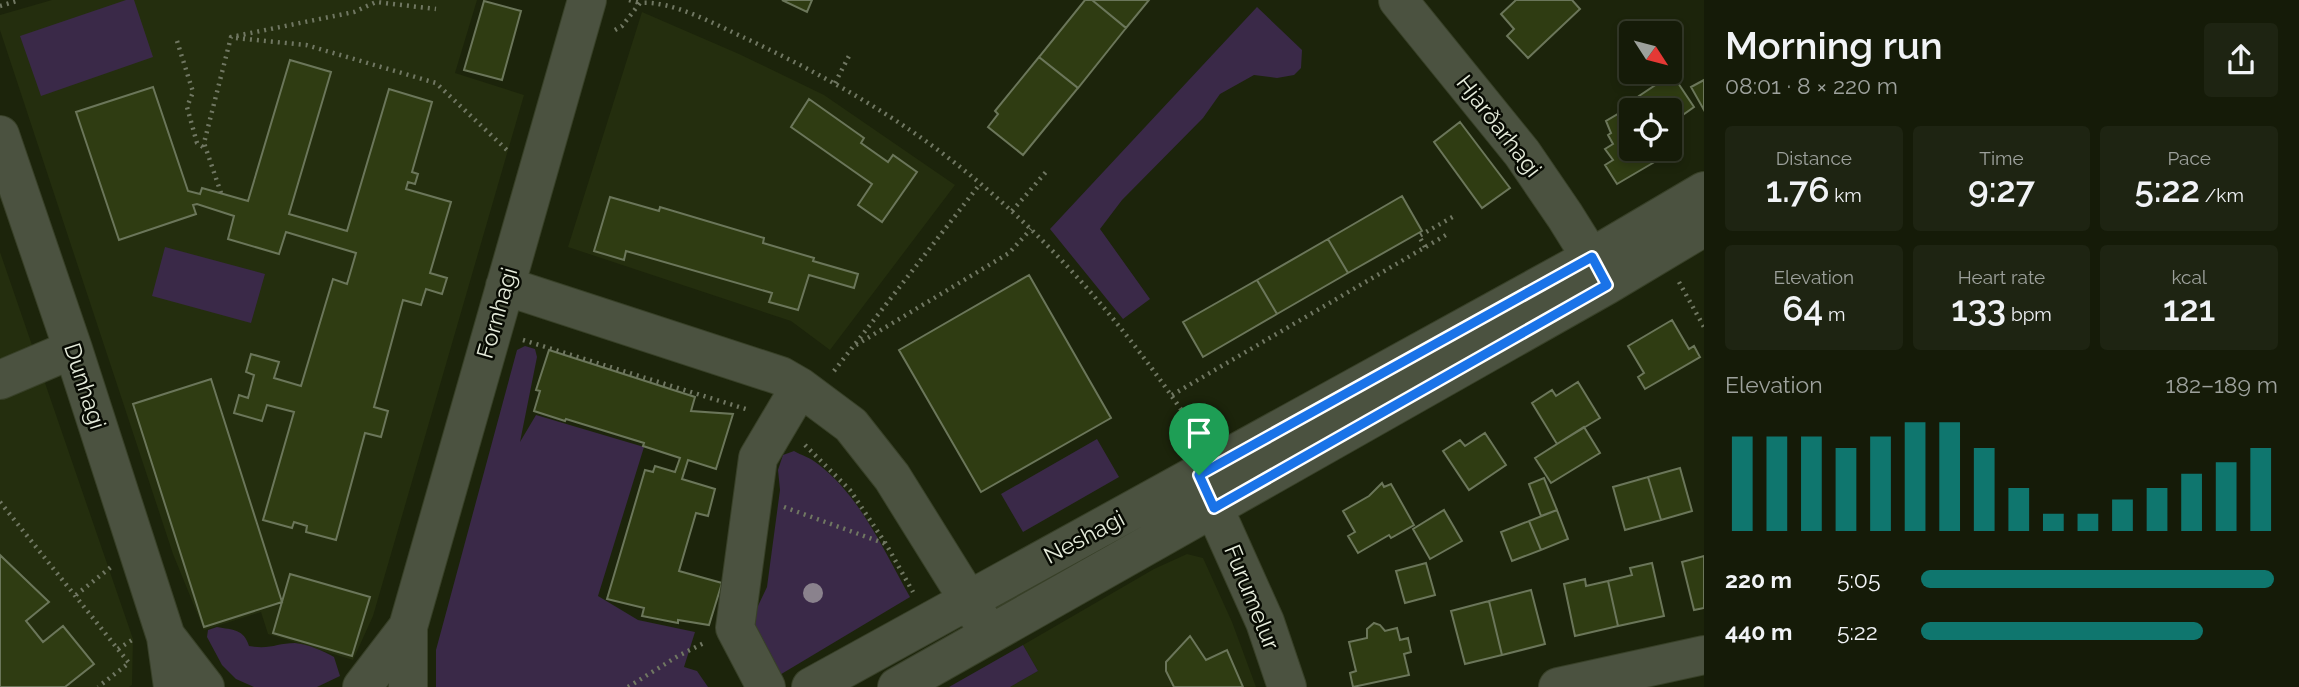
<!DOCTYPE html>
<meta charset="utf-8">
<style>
body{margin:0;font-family:Raleway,sans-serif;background:#1e2412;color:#f1f3f6;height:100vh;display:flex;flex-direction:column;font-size:26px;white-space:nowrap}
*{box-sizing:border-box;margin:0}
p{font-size:23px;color:#9da19c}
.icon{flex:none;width:38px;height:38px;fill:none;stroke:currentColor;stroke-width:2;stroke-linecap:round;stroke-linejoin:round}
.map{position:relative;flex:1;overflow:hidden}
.details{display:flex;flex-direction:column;background:#151b08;width:595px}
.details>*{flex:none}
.needle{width:46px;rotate:126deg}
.fabs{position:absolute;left:1619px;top:21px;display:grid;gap:14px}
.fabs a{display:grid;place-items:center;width:63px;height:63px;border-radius:7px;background:#151b08;box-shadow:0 4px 10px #0003,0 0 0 2px #343929;font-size:35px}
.pin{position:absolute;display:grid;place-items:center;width:60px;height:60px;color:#fff;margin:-72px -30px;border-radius:50% 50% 50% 0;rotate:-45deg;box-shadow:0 0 7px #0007}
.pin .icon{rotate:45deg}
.round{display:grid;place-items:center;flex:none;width:74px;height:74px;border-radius:7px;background:#1e2412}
.headline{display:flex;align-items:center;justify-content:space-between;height:119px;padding:0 21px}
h1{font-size:38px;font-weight:600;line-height:52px}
.figures{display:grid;grid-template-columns:repeat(3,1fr);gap:10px;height:119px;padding:7px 21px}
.figures div{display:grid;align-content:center;border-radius:7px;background:#1e2412;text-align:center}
.figures b{font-size:35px;font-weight:600}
.figures small{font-size:19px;font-weight:400}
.figures p{font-size:19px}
.chart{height:196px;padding:14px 21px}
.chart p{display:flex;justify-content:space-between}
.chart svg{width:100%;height:126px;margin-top:7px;stroke:#0f766e;stroke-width:6}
ul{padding:0 21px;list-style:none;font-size:23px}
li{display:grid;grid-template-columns:112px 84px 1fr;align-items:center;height:52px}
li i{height:18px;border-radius:9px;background:#0f766e}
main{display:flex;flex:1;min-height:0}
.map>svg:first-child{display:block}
</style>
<main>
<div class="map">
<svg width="1704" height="687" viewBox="0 0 1704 687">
<rect width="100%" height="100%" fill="#1c240b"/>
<path fill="#242e0e" d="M 52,0 L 477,0 L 455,73 L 524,95 L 373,616 L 353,660 L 268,634 L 261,612 L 204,630 L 173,554 L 0,30 L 0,15 Z
M 642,12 L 739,54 L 824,95 L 955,185 L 830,350 L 791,321 L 568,247 Z
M 0,252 L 133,639 L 132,685 L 129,687 L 0,687 Z
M 1187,554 L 1203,558 L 1232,622 L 1256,687 L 1010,687 L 1038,671 L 1023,645 L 1154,569 Z"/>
<path fill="#3a2948" d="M 126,0 L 134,0 L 153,57 L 41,96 L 20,36 Z
M 1257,7 L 1302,50 L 1301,68 L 1294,75 L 1277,78 L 1254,75 L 1220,94 L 1203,118 L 1122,200 L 1100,229 L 1150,299 L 1123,319 L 1050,229 Z
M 165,247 L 265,274 L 251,323 L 152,296 Z
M 525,346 L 535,349 L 537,357 L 520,442 L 536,415 L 644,447 L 598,596 L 638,620 L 695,632 L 684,667 L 697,671 L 708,687 L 436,687 L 436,650 L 517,350 Z
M 1097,439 L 1119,477 L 1023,532 L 1001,494 Z
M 794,451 C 801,455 811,458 818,464 C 861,497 884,551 910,597 L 778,676 L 748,627 L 767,587 L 780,490 L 778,470 L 783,455 Z
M 217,627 C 233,630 244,629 249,646 C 270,650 277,643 295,643 C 307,644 324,651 334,657 L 340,676 L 317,687 L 254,687 L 236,679 L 222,665 L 207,637 L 208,630 Z
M 1023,645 L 1038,671 L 1010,687 L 949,687 Z"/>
<path fill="#2f3c12" stroke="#6b765a" stroke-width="2" d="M 782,0 L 812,0 L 807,12 Z
M 1085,0 L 1092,0 L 1126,28 L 1078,88 L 1039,57 Z
M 1092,0 L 1149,0 L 1126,28 Z
M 1516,0 L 1572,0 L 1580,9 L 1528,58 L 1507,36 L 1514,29 L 1501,14 Z
M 484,1 L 521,11 L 502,80 L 464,70 Z
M 1039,57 L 1078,88 L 1023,155 L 988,127 L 998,114 L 995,111 Z
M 290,60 L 331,72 L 289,214 L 347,231 L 389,89 L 432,102 L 412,172 L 418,174 L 415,184 L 408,182 L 406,189 L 451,202 L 430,273 L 447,278 L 442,294 L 426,289 L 421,305 L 403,300 L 374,407 L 388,411 L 381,437 L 365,433 L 336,540 L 306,532 L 307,526 L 294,522 L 292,528 L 263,520 L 294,412 L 267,405 L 262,421 L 234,413 L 239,395 L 248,398 L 254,375 L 246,372 L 251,354 L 279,362 L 274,378 L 301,386 L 333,279 L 347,284 L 356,253 L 286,232 L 279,254 L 228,239 L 234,216 L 197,204 L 193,205 L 196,214 L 119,240 L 76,112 L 153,87 L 188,191 L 200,194 L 202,188 L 248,201 Z
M 1672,74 L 1694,107 L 1670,124 L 1670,110 L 1649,110 L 1639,96 Z
M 1704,80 L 1704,110 L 1691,87 Z
M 809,99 L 864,138 L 861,143 L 888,162 L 893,155 L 917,172 L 882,222 L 858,205 L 872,184 L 791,127 Z
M 1635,104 L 1638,110 L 1631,110 L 1631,149 L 1658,149 L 1663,157 L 1617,184 L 1605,165 L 1613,160 L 1605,149 L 1613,144 L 1608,135 L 1611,133 L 1606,121 Z
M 1460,122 L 1510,188 L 1482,208 L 1434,142 Z
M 1402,196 L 1422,231 L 1348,273 L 1328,239 Z
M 610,197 L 659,211 L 660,207 L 764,238 L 763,243 L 814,258 L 813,261 L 858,274 L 854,288 L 809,275 L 798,310 L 769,302 L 772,293 L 626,251 L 624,260 L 594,251 Z
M 1328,239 L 1348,273 L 1277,314 L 1257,280 Z
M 1029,275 L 1111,418 L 981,492 L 899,350 Z
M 1257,280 L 1277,314 L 1203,357 L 1183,322 Z
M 1672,320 L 1689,349 L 1694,346 L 1700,357 L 1645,389 L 1638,377 L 1644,373 L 1628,346 Z
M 549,350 L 695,397 L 691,411 L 733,414 L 716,469 L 688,460 L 682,479 L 715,489 L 708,516 L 696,513 L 679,571 L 722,583 L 709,625 L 678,620 L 678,623 L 642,616 L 644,608 L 607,599 L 645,470 L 653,472 L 655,466 L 675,472 L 680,458 L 643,446 L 644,443 L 566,419 L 565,421 L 534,411 L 540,391 L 536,390 Z
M 211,379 L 282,602 L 204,627 L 133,404 Z
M 1578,382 L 1600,418 L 1557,444 L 1532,403 L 1552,390 L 1556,396 Z
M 1584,427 L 1600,453 L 1551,483 L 1535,458 Z
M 1485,433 L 1506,465 L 1469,490 L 1443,451 L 1460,440 L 1465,446 Z
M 1680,468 L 1692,511 L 1661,520 L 1648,477 Z
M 1648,477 L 1661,520 L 1625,530 L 1613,487 Z
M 1544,478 L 1557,510 L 1541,516 L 1529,484 Z
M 1382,483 L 1384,487 L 1391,484 L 1414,525 L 1391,538 L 1389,535 L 1358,553 L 1348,536 L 1355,532 L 1343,511 L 1369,496 Z
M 1444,510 L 1462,541 L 1430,559 L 1413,529 Z
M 1557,510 L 1568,539 L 1541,550 L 1529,521 Z
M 1529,521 L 1541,550 L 1512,561 L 1501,532 Z
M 0,555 L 49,602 L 26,621 L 43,642 L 63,626 L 94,664 L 65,687 L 0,687 Z
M 1704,556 L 1704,608 L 1694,610 L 1682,562 Z
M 1426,563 L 1435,595 L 1405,603 L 1396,571 Z
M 1652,563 L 1664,616 L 1618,626 L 1608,581 L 1632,575 L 1630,568 Z
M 290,574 L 370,597 L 352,656 L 273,633 Z
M 1585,579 L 1586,586 L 1608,581 L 1618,626 L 1575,636 L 1564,584 Z
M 1531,590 L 1545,644 L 1502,655 L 1489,601 Z
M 1489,601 L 1502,655 L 1465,664 L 1451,611 Z
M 1374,623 L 1380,625 L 1385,631 L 1397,628 L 1400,640 L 1408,638 L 1411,652 L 1404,654 L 1409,675 L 1353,687 L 1350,673 L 1356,671 L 1349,642 L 1367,638 L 1367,629 Z
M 1190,636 L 1206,660 L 1227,650 L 1243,687 L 1174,687 L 1166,671 L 1166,662 Z"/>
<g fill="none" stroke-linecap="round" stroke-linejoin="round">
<defs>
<path id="minor" d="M 1398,0 L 1522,153 L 1565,216 L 1605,280
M 0,135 L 73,349 L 166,637 L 173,687
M 505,286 L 781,376 L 800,387 L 851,425 L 892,477 L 981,620
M 0,380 L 73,349
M 1204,486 L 1265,622 L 1287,687
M 168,639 L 205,687
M 362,687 L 408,627
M 408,687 L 408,627 L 587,0
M 766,687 L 735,628 L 758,458 L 800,387
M 811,687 L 1592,257 L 1704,191
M 897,687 L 1607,285 L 1704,227
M 1558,687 L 1704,655"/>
</defs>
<use href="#minor" stroke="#384028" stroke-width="40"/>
<path stroke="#707762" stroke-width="4.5" stroke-dasharray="2 5" stroke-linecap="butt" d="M 629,0 L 640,3
M 0,6 L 20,0
M 615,30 L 622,26 L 640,3 C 672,0 716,25 745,38 C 790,59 834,82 876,108 C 1008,189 1114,306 1198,435
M 236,38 L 306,45 L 436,83 L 509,152
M 177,41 L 193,92 L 187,107 L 197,143 L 206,149
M 835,83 L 850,54
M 221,193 L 204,143 L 231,37 L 354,12 L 376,2 L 436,9
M 1012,211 L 1046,172
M 1425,247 L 1419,236 L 1456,215
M 1679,282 L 1704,327
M 523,340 L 749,410
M 856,345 L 1009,253 L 1031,229
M 834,371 L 980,184
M 1172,395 L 1446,235
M 805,445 L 850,490 L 886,544 L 913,592
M 0,502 L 129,663 L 98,687
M 784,507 L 886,544
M 76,595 L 111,567
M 118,649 L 132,640
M 628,687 L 678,656 L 706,642"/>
<use href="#minor" stroke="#4b5240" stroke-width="38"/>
</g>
<circle fill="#8a828d" cx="813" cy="593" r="10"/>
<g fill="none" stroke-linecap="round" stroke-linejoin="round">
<defs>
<path id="route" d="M 1592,257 L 1607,285 L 1214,508 L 1199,475 Z"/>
</defs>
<use href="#route" stroke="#fff" stroke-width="14"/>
<use href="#route" stroke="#1a73e8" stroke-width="9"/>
</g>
<g text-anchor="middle" stroke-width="5" stroke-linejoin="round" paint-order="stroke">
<g font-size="23" fill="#e6ecdc" stroke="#080b03">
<text transform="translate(1499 126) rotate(52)" y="8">Hjarðarhagi</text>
<text transform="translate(497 313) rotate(-74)" y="8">Fornhagi</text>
<text transform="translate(85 386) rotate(72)" y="8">Dunhagi</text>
<text transform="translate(1084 537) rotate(-28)" y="8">Neshagi</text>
<text transform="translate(1252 597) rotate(68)" y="8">Furumelur</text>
</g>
</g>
</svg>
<div class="fabs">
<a><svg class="needle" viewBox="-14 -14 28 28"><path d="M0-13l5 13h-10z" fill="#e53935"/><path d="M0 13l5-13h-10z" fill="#9da19c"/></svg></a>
<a><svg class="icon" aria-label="locate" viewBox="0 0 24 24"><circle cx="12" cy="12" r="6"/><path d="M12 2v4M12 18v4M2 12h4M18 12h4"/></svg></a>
</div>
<div class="pin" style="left:1199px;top:475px;background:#1e9e55"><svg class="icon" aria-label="arrive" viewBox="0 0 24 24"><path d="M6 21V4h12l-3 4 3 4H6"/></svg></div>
</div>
<section class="details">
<div class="headline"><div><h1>Morning run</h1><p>08:01 · 8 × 220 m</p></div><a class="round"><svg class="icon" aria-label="share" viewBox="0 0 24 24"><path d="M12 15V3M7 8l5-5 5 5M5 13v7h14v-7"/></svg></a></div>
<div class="figures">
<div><p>Distance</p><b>1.76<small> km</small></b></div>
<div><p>Time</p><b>9:27</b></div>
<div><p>Pace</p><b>5:22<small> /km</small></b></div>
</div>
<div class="figures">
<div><p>Elevation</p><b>64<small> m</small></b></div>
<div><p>Heart rate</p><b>133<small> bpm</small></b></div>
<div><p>kcal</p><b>121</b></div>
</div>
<div class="chart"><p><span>Elevation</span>182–189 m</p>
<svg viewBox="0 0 160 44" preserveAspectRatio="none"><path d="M5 44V11M15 44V11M25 44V11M35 44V15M45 44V11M55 44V6M65 44V6M75 44V15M85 44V29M95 44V38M105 44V38M115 44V33M125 44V29M135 44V24M145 44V20M155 44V15"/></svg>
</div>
<ul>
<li><b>220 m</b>5:05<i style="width:99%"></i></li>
<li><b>440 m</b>5:22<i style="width:79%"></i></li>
</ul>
</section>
</main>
